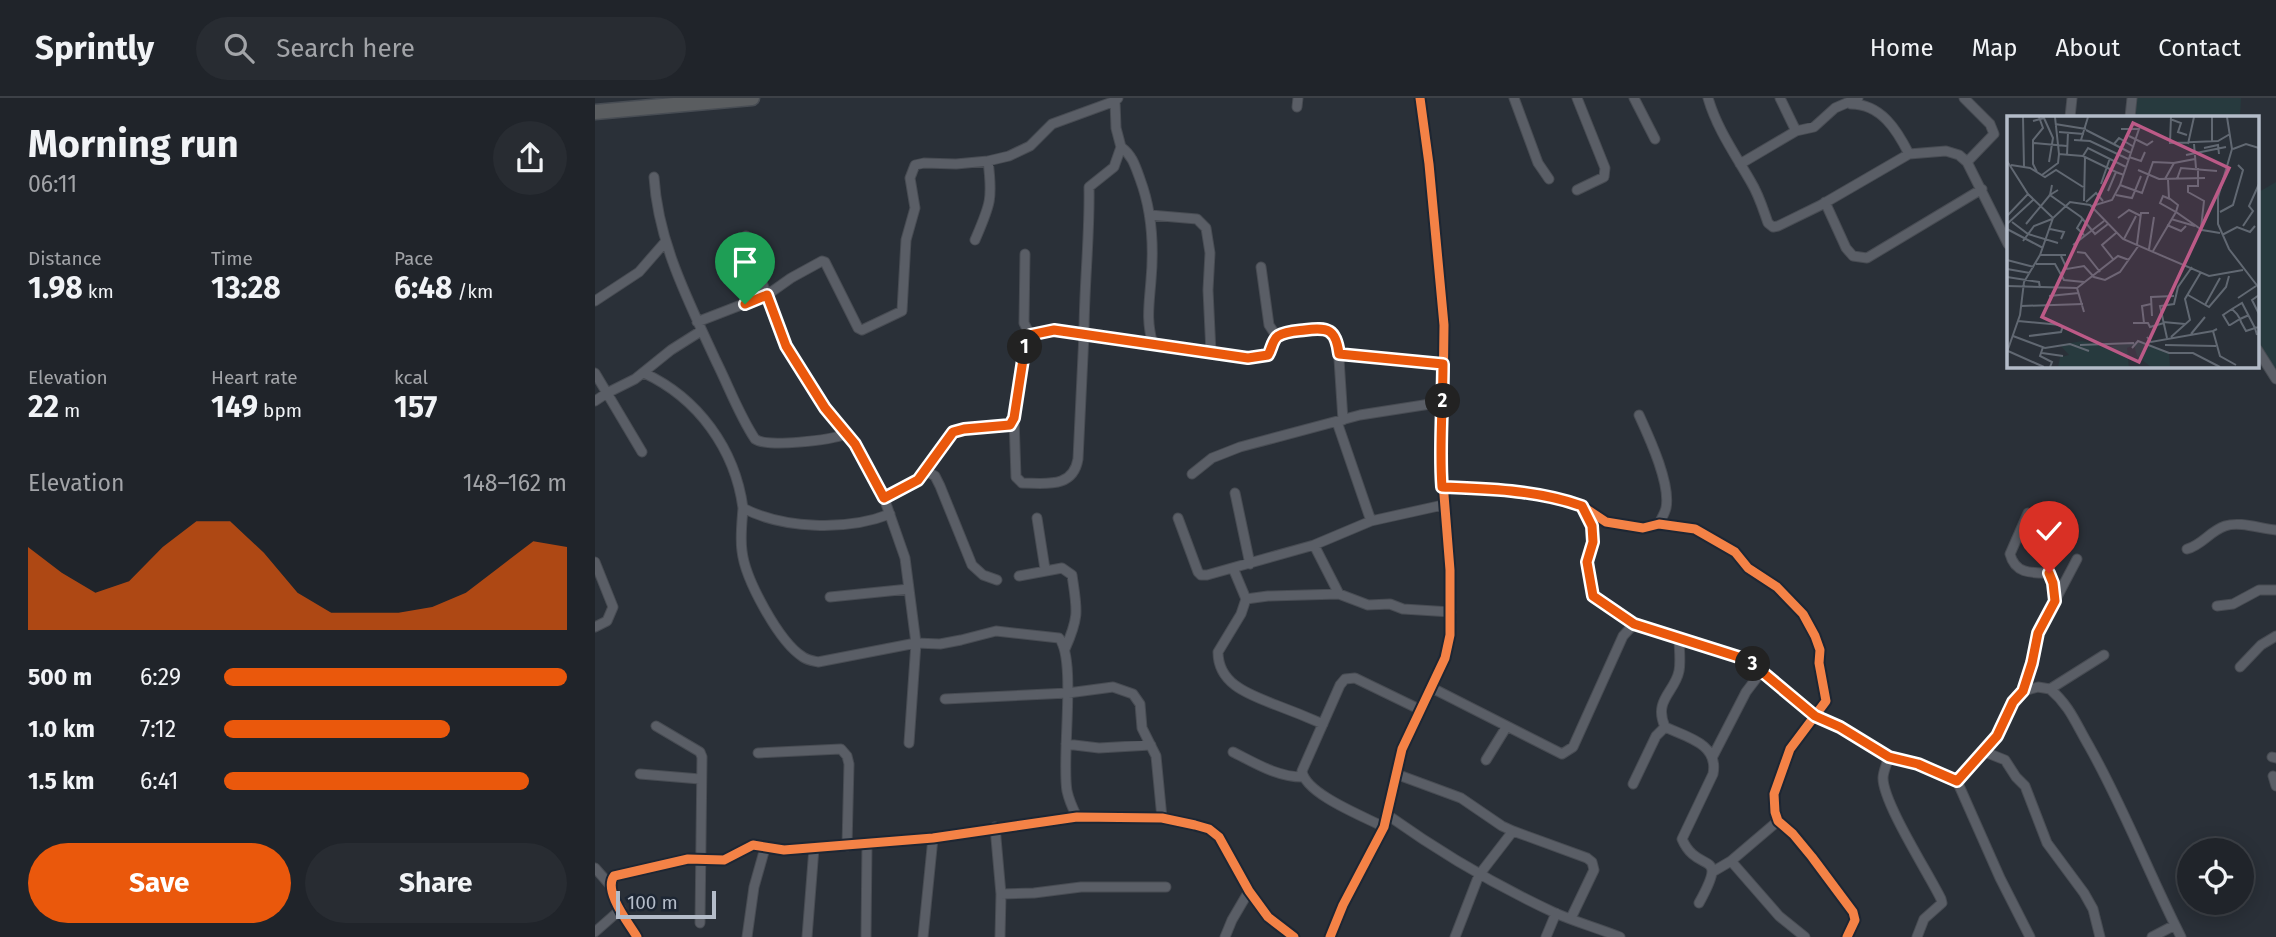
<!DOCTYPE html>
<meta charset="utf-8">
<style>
body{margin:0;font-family:"Fira Sans",sans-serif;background:#282c32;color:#f1f3f6;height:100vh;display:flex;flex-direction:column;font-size:26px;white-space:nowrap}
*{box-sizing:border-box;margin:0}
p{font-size:23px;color:#a2a4a8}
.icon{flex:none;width:38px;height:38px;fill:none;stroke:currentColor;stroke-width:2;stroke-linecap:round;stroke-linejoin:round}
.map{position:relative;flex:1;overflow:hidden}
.drawer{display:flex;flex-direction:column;background:#20242a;width:595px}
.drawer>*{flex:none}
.buttons{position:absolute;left:1582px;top:740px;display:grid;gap:14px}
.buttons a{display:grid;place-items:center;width:77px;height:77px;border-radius:50%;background:#20242a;box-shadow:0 4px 18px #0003,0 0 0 2px #3d4147;font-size:35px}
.scale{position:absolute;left:21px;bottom:18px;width:100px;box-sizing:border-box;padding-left:7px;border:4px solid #b4bcc9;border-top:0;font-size:19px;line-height:24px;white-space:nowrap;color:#b4bcc9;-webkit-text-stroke:5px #1d2633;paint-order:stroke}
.pin{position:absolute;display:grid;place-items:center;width:60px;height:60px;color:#fff;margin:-72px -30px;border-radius:50% 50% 50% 0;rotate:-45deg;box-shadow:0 0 7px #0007}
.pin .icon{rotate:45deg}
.km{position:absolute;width:35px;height:35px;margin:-18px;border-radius:50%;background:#222;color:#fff;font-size:19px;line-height:35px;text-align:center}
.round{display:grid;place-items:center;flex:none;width:74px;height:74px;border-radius:37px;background:#282c32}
.headline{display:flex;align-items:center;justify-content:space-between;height:119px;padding:0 28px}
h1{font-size:38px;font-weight:700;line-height:52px}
.stats{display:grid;grid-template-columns:repeat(3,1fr);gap:10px;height:119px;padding:7px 28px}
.stats div{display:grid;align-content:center}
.stats b{font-size:30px;font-weight:700}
.stats small{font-size:19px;font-weight:400}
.stats p{font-size:19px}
.chart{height:196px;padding:14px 28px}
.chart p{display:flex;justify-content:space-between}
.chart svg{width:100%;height:126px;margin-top:7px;fill:#ea580c;opacity:.7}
.cta{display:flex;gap:14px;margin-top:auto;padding:14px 28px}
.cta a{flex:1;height:80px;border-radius:42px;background:#ea580c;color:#fff;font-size:28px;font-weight:700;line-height:80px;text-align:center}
.cta a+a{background:#282c32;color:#f1f3f6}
ul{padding:0 28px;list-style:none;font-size:23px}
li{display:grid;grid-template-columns:112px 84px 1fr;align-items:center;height:52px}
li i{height:18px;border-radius:9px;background:#ea580c}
header{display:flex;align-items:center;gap:42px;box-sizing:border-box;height:98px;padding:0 35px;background:#20242a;border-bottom:2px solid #3d4147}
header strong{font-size:33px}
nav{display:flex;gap:38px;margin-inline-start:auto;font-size:24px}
.search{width:490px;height:63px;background:#282c32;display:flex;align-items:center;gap:18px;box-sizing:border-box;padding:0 24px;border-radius:38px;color:#a2a4a8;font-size:26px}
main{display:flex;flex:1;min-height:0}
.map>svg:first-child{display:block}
</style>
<header>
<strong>Sprintly</strong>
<div class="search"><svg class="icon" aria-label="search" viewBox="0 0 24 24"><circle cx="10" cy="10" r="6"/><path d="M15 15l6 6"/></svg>Search here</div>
<nav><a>Home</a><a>Map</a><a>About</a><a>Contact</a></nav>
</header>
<main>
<section class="drawer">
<div class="headline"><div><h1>Morning run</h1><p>06:11</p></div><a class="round"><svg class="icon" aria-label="share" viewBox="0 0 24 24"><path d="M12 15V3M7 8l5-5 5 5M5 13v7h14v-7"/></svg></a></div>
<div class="stats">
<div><p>Distance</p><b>1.98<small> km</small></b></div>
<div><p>Time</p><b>13:28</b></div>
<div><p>Pace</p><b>6:48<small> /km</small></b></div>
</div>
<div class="stats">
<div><p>Elevation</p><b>22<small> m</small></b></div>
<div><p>Heart rate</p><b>149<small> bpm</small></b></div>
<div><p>kcal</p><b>157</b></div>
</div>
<div class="chart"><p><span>Elevation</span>148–162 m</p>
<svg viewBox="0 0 160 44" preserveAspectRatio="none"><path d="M0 44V15L10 24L20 31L30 27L40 15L50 6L60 6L70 17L80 31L90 38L100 38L110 38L120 36L130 31L140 22L150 13L160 15V44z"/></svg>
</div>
<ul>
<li><b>500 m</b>6:29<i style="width:100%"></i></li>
<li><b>1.0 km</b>7:12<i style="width:66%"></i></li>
<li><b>1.5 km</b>6:41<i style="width:89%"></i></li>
</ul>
<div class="cta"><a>Save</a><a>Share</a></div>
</section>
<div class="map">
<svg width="1681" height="839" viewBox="0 0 1681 839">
<rect width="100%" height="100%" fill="#2a3038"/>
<path fill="#273a3e" d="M 1542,0 L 1646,0 L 1645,19 L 1540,19 Z
M 1681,84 L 1681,274 L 1662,247 L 1662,95 Z"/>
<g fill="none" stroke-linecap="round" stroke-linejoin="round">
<defs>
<path id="minor" d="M 919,0 L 943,65 L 954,81
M 1039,0 L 1060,41
M 1113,0 C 1122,31 1140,56 1156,84 C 1164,97 1168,111 1173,125 L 1178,129 L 1183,128 L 1226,107 L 1314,56 L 1351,53 L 1364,57 L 1372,64 L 1413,146
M 1185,0 L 1201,33 L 1219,29 L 1240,10 L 1263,0
M 1369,0 L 1395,26 L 1399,36 L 1372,64
M 520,3 L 521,30 L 526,49 L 519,69 L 494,89 C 495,138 489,187 489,236 L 653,260 L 673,257 C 676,252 676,245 680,241 C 686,232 722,229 732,231 L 740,240 L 743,246 L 748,322
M 1256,6 C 1286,6 1302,32 1314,56
M 702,9 L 703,0
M 1475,19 L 1477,0
M 1535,19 L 1537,0
M 526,49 C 537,57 540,67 545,81 C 557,113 559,148 556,182 C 554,208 551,222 558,247
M 1145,66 L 1201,33
M 59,79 C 63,145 94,204 121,263 C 134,289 144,317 160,341 C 172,350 236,342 251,336
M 982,92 L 1009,79 L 1010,70 L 982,0
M 1230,104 L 1251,150 L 1258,158 L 1272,160 L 1387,91
M 555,117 L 602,121 L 611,130 L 615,155 L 613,192 L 616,255
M 151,138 L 186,239 L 219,293 L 260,346 L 274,370 L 289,400 L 310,460 L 321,545 L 314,645
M 380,142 C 395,107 398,102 393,63
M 430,156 L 429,225 L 435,237
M 666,169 L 674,227 L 682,239
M 0,203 L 44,174 L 71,143
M 102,224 L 172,197 L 196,180 L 227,163 L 230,164 L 263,230 L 267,232 L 307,213 L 311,142 L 320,110 L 315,80 L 320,67 L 329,65 L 361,66 L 393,63 L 414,58 L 435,48 L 457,26 L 520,3 L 523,0
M 1662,251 L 1681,281
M 744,256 L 848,266
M 0,275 L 47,354
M 49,275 C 103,300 140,351 148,410 C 188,431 252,433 295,416
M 0,303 L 12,295 L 40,281 L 76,252 L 106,233
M 1044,317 C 1054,339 1076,386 1071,410 C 1070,415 1066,421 1064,426
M 742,324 L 776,423
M 331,373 L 340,378 L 345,388 L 377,467 L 388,477 L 402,482
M 597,376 L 617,360 L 645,349 L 765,317 L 848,304
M 847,389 L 914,392 L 947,397 L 987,408 L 1011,424 L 1048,430 L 1064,426 L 1100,431 L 1140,454 L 1153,470 L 1182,489 L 1208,516 L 1220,538 L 1225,552 L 1224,565 L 1231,603 L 1195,651 L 1179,696 L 1180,714 L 1183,723 L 1198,736 L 1217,759 L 1258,814 L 1260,822 L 1252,839
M 640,395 L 655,466
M 289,400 L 323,382 L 358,334 L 369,331 L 415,327 L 419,320 L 433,239 L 459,232 L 489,236 L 483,361 C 478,391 450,385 427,385 L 421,379 L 419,320
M 148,410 C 147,424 145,440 147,453 C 150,481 184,544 208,559 C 212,562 219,563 223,564 L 321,545 L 345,546 L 366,542 L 401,533 L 464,540 C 482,561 466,660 472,693 C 474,702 478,711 482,719
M 988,411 L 997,428 L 998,444 L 992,464 L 998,498 L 1039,526 L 1153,562 L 1220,618 L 1245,629 L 1294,659 L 1323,666 L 1362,683 L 1390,654 L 1402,638 L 1418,604 L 1428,593 L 1443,589 L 1455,591 L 1509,557
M 1433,415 L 1415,456 C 1420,476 1437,475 1453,475 L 1458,485 L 1460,501
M 442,420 L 450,471
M 583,420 L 603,474 L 606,477 L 612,477 L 719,447 L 776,423 L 848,407
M 719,447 L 744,496
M 1592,451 C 1607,447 1615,433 1630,428 C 1645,423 1666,431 1681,432
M 0,464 L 18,509 L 12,523 L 0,529
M 638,470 L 651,501 L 646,516 L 623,554 C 623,587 656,597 681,607 C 697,613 712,619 728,626
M 424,478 L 467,470 L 477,477 C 482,512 485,517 470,551
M 235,499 L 314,491
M 651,501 L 673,498 L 744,496 L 773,507 L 795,506 L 808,511 L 856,514
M 1622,508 L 1638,506 L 1664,492 L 1681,492
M 1084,540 C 1084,550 1086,563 1084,573 C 1080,594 1058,602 1070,629 C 1092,639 1124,646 1118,676 L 1087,741 C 1103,778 1135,749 1104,805
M 1645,569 L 1666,547 L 1681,538
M 837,590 L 967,656 L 978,649 L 1028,538 L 1039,526
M 1455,591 C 1475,608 1481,626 1494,648 C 1529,710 1554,776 1586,839
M 1428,593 L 1437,565 L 1443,535 L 1482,461
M 350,601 L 473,595 L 518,589 L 538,596 L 545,606 L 547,630 L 561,658 L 567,720
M 61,628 L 105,654 L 107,659 L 105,825
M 471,646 L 504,650 L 556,647
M 638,654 C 660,665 682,679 708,679
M 1390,654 L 1410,662 L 1421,679 L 1430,688 L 1452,745 L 1489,795 L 1498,811 L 1505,839
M 163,655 L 246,651 L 252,658 L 254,666 L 252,748
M 1118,658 L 1151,594 L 1167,573
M 1294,659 C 1292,665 1288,674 1288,680 C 1288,705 1334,776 1346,801 L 1347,805 L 1329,821 L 1322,839
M 1677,659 L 1681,660
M 891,662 L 912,628
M 45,676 L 105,681
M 801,676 L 866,700 L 907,728 L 918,733 L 884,777 L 860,839
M 1678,678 L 1681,688
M 1362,683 L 1405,780 L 1435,839
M 1038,686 L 1061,638 L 1070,629
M 794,718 C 846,755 900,787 958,814 C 980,824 1003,830 1025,839
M 400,729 L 406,796 L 439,795 L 486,789 L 571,789
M 789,729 C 770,719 710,696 707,673 L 745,587 L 750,581 L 760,580 L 826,612
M 918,733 L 992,760 L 997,764 L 999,772 L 976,820
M 1136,763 L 1184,818 L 1210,839
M 0,770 L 15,787
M 1119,773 L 1136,763 L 1183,723
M 0,834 L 26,811
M 42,839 C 33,824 8,793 19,778 L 93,761 L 129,762 L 158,747 L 189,752 L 338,740 L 482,719 L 567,720 L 600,727 L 614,731 L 624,739 L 654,793 L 673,819 L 699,839
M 152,839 L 159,789 L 170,750
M 212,839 L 219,750
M 271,839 L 272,746
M 328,839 L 338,740
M 405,839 L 406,796
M 630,839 L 637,822 L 654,793
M 735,839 L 748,807 L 789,729 L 807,651 L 850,560 L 855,537 L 855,472 L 845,347 L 848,304 L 849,227 L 834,66 L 825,0
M 951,839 L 961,815
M 1557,839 L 1580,827"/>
<path id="highway" d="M 0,14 L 157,0"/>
</defs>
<use href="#minor" stroke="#484c53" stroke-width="11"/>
<use href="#highway" stroke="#474c53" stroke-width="17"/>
<use href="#minor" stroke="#5a5e66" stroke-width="9"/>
<use href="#highway" stroke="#5a5d60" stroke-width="14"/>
<defs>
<path id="cycleway" d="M 847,389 L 914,392 L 947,397 L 987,408 L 1011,424 L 1048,430 L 1064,426 L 1100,431 L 1140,454 L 1153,470 L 1182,489 L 1208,516 L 1220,538 L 1225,552 L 1224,565 L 1231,603 L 1195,651 L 1179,696 L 1180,714 L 1183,723 L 1198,736 L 1217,759 L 1258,814 L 1260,822 L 1252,839
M 42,839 C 33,824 8,793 19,778 L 93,761 L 129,762 L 158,747 L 189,752 L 338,740 L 482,719 L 567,720 L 600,727 L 614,731 L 624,739 L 654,793 L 673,819 L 699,839
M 735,839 L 748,807 L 789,729 L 807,651 L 850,560 L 855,537 L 855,472 L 845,347 L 848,304 L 849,227 L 834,66 L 825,0"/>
</defs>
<use href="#cycleway" stroke="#1d2633" stroke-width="13"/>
<use href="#cycleway" stroke="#f48246" stroke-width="9"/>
</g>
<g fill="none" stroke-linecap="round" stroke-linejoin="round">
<defs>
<path id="route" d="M 150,206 L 172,197 L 191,248 L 230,310 L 260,346 L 289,400 L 323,382 L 358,334 L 369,331 L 415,327 L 419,320 L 431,242 L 435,237 L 459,232 L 653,260 L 673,257 C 677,251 677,242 683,238 C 691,233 702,233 710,232 C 733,229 741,231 744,256 L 848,266 C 848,307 844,348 847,389 C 895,391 942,392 987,408 L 997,428 L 998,444 L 992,464 L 998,498 L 1039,526 L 1153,562 L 1220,618 L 1245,629 L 1294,659 L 1323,666 L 1362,683 L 1402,638 L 1418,604 L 1428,593 L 1437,565 L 1443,535 L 1460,503 L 1458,485 L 1454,475"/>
</defs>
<use href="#route" stroke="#fff" stroke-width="14"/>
<use href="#route" stroke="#ea580c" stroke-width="9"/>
</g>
<g transform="translate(1412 18)">
<rect width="252" height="252" fill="#2a3038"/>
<path d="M 75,225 L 100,231 L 129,226 L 162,237 L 163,251 L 144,251 L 130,240 L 127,229 L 120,232 L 122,251 L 51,251 L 53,241 L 62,239 L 53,229 Z" fill="#273a3e"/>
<path fill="none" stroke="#616872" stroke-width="2" d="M 16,1 L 17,51M 48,1 L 52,38M 164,1 L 163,27 L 211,25 L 223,18M 205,1 L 205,26M 220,1 L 225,33 L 211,81 L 211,108 L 222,133 L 252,172M 163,3 L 174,7 L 171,16 L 180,19M 26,5 L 37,2 L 46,22 L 42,46M 48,8 L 79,13M 79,14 L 124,37M 52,16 L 77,18M 122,20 L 140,29 L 146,25M 67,24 L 83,25 L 121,43M 74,24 L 81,1M 27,27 L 60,30M 107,28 L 112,22 L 127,31M 181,28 L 187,1M 187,28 L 189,52M 197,32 L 211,29 L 212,38M 226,33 L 239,28 L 252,32M 60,39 L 61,16M 179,39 L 219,31M 76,40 L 81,32 L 119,51M 122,41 L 134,45 L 138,36M 0,45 L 21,78 L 46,102M 4,49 L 23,52 L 38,61 L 49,54 L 76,71M 191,52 L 191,70 L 181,70 L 181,76 L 197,85 L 194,112M 131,54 L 152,63 L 198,62M 30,56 L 26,48 L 26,24 L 36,12 L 32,1M 35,59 L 51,47 L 52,38 L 76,40 L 109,56M 158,63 L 167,47 L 188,43M 170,63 L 174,52 L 210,55M 161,64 L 162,82 L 171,89 L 169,96 L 153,87 L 156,80 L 163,83M 94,68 L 103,42M 113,69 L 135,77 L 146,46 L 167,47M 51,74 L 43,79 L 74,101 L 88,118 L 101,108M 101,75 L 109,56 L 117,59M 109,79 L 125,82 L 134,60M 77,85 L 78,41M 79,86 L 89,77 L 96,85M 85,90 L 105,84 L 113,69 L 132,13 L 114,13M 213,96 L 226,89 L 236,54 L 231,49M 0,100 L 21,78M 76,102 L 70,112 L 77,119M 111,102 L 122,94 L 134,100M 164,103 L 188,110M 5,106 L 21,118 L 51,127M 0,108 L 26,84M 19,108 L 43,79 L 45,69M 160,109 L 174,115 L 179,110M 236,110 L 246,95 L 242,90 L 252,68M 0,113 L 36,132M 43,113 L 57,116 L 54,123M 215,119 L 230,111 L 243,116 L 248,110M 117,123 L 129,100M 16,125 L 27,110 L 45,103M 130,128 L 134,97 L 142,97M 66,129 L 97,105M 142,133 L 147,101M 146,135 L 169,96 L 195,114 L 213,117M 70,136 L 78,137 L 93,156M 33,139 L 59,139M 54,140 L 60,153 L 77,150 L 87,161 L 98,164 L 113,156 L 132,129M 106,143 L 95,129 L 109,117M 0,144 L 27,151M 29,148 L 48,148 L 57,164 L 77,166M 0,153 L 23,157M 0,161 L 32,166 L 33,172M 0,170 L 70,172M 181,179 L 202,191 L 219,171 L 222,160M 252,179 L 245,184 L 252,198M 42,180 L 72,177M 231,182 L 249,170M 198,189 L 213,162M 14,190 L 76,188M 225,193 L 235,187 L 248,212 L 252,211M 77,196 L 70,172 L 111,140 L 122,144M 242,199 L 233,203 L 223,209 L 222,209 L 216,199 L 225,193 L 230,198 L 233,203 L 234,206 L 239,215 L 248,212 L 250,219M 145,200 L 144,181 L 167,180M 11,205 L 54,209M 156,206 L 178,208M 126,207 L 141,207 L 143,211 L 157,207M 137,207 L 135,190 L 144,188M 210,213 L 206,215 L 213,240 L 229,249M 184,218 L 198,201M 6,220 L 38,232 L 63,228 L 82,235M 22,220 L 54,216 L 56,210M 140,221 L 144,226 L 206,215M 164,221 L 183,204 L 178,183 L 194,156M 160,222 L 153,190 L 167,188 L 171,171 L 185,151M 73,229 L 127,227M 158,229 L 209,230M 36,231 L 33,240 L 45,246 L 43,251M 125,232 L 131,225 L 162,237 L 186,237 L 213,251M 1,235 L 37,251M 0,236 L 13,199 L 17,166 L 33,139 L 46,102 L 63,86 L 83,89 L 116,123 L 202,160 L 236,154M 35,237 L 56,240"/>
<path fill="#bc5a87" fill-opacity="0.15" stroke="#bc5a87" stroke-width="3.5" d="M 126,7 L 222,52 L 132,246 L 35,201 Z"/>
<rect width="252" height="252" fill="none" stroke="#b4bcc9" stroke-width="3.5"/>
</g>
</svg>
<div class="buttons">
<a><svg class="icon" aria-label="locate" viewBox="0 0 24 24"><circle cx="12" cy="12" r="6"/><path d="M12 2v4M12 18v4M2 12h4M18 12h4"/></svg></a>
</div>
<div class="scale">100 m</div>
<div class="pin" style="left:150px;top:206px;background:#1e9e55"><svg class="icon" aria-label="arrive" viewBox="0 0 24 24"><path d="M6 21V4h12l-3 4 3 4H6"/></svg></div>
<div class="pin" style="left:1454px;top:475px;background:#d93025"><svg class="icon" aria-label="check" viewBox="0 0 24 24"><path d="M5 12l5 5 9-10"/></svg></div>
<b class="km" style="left:430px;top:249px">1</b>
<b class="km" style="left:848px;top:303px">2</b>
<b class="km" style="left:1158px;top:566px">3</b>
</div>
</main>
